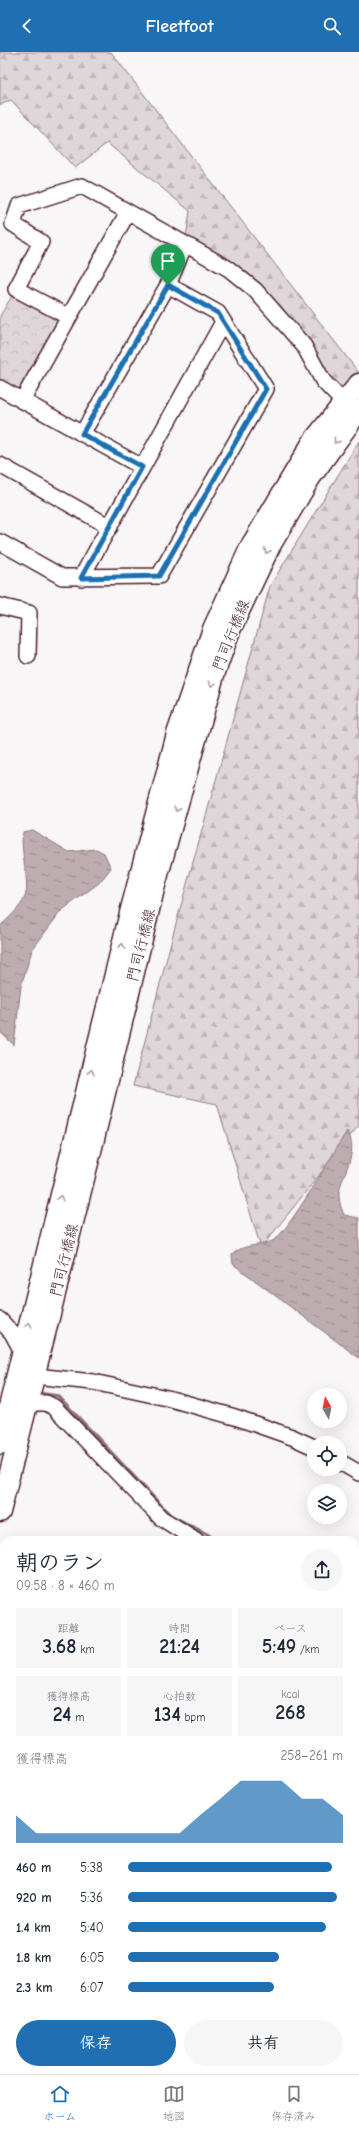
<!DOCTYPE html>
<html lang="ja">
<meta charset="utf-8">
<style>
body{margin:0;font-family:"Comic Neue","Klee One",sans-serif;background:#f6f6f7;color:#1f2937;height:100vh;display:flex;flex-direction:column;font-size:15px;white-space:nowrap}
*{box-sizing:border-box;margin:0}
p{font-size:13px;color:#747a83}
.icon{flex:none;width:22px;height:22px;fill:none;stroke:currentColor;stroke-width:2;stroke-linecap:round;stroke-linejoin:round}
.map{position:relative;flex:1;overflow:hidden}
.panel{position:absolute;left:0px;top:1484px;width:359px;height:538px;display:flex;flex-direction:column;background:#fff;border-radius:12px 12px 0 0;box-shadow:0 4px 16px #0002}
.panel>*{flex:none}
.needle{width:26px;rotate:351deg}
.fabs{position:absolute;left:307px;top:1336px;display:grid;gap:8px}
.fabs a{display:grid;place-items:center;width:40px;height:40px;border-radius:50%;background:#fff;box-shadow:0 4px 16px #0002;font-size:20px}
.pin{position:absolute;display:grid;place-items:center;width:34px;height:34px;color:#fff;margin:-41px -17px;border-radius:50% 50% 50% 0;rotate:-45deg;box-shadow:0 0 4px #0007}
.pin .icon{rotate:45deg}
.round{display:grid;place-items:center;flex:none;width:42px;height:42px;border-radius:21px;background:#f6f6f7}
.summary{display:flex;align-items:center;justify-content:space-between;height:68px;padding:0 16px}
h1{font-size:22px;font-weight:700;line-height:30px}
.figures{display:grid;grid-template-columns:repeat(3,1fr);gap:6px;height:68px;padding:4px 16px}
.figures div{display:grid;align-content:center;border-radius:0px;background:#f6f6f7;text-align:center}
.figures b{font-size:20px;font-weight:700}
.figures small{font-size:11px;font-weight:400}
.figures p{font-size:11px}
.chart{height:112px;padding:8px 16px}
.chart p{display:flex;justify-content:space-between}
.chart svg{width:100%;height:72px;margin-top:4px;fill:#1f6fb2;opacity:.7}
.primary-button{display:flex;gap:8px;margin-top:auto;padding:8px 16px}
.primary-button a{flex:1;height:46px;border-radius:24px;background:#1f6fb2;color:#fff;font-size:16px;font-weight:700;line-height:46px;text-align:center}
.primary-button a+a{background:#f6f6f7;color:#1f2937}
ul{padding:0 16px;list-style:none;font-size:13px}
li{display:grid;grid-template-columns:64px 48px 1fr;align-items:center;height:30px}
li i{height:10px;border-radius:5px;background:#1f6fb2}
header{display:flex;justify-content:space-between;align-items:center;height:52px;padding:0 16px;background:#1f6fb2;color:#fff;font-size:18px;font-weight:700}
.dock{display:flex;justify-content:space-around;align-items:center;height:56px;border-top:1px solid #e0e1e3;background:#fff;font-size:11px;color:#747a83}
.dock a{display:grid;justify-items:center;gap:2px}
.dock .active{color:#1f6fb2}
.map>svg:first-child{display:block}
</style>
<header><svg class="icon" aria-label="back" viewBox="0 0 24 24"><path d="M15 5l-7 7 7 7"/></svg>Fleetfoot<svg class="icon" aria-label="search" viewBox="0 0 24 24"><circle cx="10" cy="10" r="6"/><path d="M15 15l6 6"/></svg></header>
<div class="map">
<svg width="359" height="2022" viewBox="0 0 359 2022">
<defs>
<pattern id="forest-firs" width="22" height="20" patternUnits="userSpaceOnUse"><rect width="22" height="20" fill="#ded6d9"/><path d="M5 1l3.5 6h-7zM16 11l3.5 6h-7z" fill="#c0b7ba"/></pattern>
<pattern id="park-crowns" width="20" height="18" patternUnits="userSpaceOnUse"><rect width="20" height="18" fill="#ded6d9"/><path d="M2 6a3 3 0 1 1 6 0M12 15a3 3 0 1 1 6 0" fill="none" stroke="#c0b7ba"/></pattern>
<pattern id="water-ripples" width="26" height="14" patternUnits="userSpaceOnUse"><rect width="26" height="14" fill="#bdadb0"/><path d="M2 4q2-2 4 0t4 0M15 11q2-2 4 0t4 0" fill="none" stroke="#9c8c8f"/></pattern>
</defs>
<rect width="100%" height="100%" fill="#f8f6f7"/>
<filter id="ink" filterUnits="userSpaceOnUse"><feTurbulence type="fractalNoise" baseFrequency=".025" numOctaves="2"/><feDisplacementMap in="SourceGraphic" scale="8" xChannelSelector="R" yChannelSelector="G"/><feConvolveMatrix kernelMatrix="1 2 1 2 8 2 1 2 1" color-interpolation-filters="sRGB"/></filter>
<g filter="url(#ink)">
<path fill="url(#forest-firs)" stroke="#947a82" d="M 0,0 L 111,0 L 359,321 L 359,332 L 343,350 L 255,239 L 185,192 L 190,159 L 107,91 L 75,116 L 11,48 L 0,53 Z
M 359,389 L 359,1073 L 261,1196 L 217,1052 L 133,1034 L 175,875 L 270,534 Z"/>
<path fill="url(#park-crowns)" stroke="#947a82" d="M 16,237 L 69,265 L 22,349 L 0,336 L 0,264 Z"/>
<path fill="url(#water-ripples)" stroke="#8f747b" d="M 32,778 L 69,800 L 96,797 L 104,801 L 111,816 L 99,831 L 61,859 L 32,898 L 21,934 L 14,993 L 0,980 L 0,874 C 8,867 21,855 25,845 C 31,831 19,799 23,780 Z
M 347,1079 C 359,1098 345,1117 340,1136 C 337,1145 341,1156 344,1163 L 359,1166 L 359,1306 L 233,1212 L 232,1203 C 245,1190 260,1196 274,1188 C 288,1180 335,1098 347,1079 Z"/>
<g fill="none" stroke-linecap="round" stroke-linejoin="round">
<path stroke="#8f747b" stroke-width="3.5" d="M 37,1341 L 58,1344 L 170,1463 L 218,1488
M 355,1556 L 359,1557
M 0,1925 L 4,1929
M 4,2018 L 9,2022
M 146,2018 L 155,2022"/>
<defs>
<path id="minor" d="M 185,192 L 229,217 L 255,238 L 304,294 L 323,329 L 350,357
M 69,265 L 128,160
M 0,336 L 142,415
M 82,382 L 168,233
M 0,413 L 110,475
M 0,490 L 62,525 L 159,524 L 266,337 L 218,261 L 168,233 L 185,192 L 82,134 L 19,154 L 13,172 L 41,190 L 16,237 L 69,265 L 22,349
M 81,526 L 223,270
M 0,554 L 29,561 L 28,604
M 0,1268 L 12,1281 L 25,1305
M 25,1323 L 93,1330 L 167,1346 L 235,1365 L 292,1385 L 314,1395
M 17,1351 L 46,1351 L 54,1355 L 161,1466 L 196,1488
M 340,1410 L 359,1421
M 355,1569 L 359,1570
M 355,1891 L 359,1882
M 292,2022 L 294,2018"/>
<path id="major" d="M 0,1392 L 130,861 L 177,682 L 213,577 L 251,494 L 314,388 L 359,332
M 0,1460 L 92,1095 L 154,837 L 214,623 L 230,578 L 270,494 L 310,426 L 359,358"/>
<path id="highway" d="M 0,1950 L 4,1953
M 0,1973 L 4,1977
M 53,2018 L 57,2022
M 77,2018 L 81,2022"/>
</defs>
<use href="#minor" stroke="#4a1f2b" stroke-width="18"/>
<use href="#major" stroke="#4a1f2b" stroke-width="23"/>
<use href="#highway" stroke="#4a1f2b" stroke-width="25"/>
<use href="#minor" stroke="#fff" stroke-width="15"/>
<use href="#major" stroke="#fff" stroke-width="20"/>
<use href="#highway" stroke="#fff" stroke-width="22"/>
</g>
<defs><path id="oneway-chevron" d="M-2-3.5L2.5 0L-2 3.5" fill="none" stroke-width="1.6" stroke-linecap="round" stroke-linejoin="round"/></defs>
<g stroke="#ae9aa0">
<use href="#oneway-chevron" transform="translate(336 389) rotate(125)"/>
<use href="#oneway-chevron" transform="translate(267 499) rotate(115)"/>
<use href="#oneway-chevron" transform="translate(212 632) rotate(107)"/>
<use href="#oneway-chevron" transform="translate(177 757) rotate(105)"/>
<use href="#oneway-chevron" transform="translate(122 894) rotate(-76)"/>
<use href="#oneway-chevron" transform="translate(91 1020) rotate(-76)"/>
<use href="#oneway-chevron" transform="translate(60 1146) rotate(-76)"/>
<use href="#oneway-chevron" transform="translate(29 1273) rotate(-77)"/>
</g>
</g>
<g fill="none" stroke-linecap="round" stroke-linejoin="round" filter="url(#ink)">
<defs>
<path id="route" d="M 168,233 L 218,261 L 266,337 L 159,524 L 81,526 L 142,415 L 82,382 Z"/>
</defs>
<use href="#route" stroke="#fff" stroke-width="8"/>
<use href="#route" stroke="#1f6fb2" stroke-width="5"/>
</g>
<g text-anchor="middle" stroke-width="3" stroke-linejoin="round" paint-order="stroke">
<g font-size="15" fill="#4a1f2b" stroke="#fff">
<text transform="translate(231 583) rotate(-68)" y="5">門司行橋線</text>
<text transform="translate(141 893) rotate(-76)" y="5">門司行橋線</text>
<text transform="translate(64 1208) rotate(-76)" y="5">門司行橋線</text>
</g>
</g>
</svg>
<div class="fabs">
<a><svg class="needle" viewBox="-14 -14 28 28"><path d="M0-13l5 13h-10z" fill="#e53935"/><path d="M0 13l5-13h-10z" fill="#747a83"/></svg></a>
<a><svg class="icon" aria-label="locate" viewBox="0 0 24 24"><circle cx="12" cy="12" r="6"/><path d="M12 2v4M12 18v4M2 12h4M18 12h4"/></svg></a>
<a><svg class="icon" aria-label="layers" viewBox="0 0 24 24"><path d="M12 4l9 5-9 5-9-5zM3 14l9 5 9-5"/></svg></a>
</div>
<div class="pin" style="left:168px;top:233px;background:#1e9e55"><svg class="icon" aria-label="arrive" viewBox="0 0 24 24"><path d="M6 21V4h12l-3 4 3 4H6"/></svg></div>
<section class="panel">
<div class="summary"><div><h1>朝のラン</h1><p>09:58 · 8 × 460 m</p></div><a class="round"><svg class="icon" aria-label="share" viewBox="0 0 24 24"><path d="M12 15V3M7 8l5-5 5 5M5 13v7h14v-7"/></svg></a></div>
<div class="figures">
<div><p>距離</p><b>3.68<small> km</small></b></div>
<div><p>時間</p><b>21:24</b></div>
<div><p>ペース</p><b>5:49<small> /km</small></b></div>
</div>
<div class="figures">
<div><p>獲得標高</p><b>24<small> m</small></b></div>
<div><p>心拍数</p><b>134<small> bpm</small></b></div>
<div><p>kcal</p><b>268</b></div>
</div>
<div class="chart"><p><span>獲得標高</span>258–261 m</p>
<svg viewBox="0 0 160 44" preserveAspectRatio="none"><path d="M0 44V27L10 38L20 38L30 38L40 38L50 38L60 38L70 38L80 38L90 27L100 17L110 6L120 6L130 6L140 17L150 17L160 27V44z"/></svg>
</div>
<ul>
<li><b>460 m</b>5:38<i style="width:95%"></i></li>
<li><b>920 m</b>5:36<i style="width:97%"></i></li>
<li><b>1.4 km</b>5:40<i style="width:92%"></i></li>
<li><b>1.8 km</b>6:05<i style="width:70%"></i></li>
<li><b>2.3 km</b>6:07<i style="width:68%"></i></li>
</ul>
<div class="primary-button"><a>保存</a><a>共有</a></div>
</section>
</div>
<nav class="dock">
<a class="active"><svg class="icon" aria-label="home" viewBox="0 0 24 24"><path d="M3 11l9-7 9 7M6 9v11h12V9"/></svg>ホーム</a>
<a><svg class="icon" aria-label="map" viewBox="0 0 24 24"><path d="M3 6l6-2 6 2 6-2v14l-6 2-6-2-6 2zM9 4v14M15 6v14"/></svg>地図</a>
<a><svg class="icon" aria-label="saved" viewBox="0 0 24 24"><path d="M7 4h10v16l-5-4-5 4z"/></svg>保存済み</a>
</nav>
